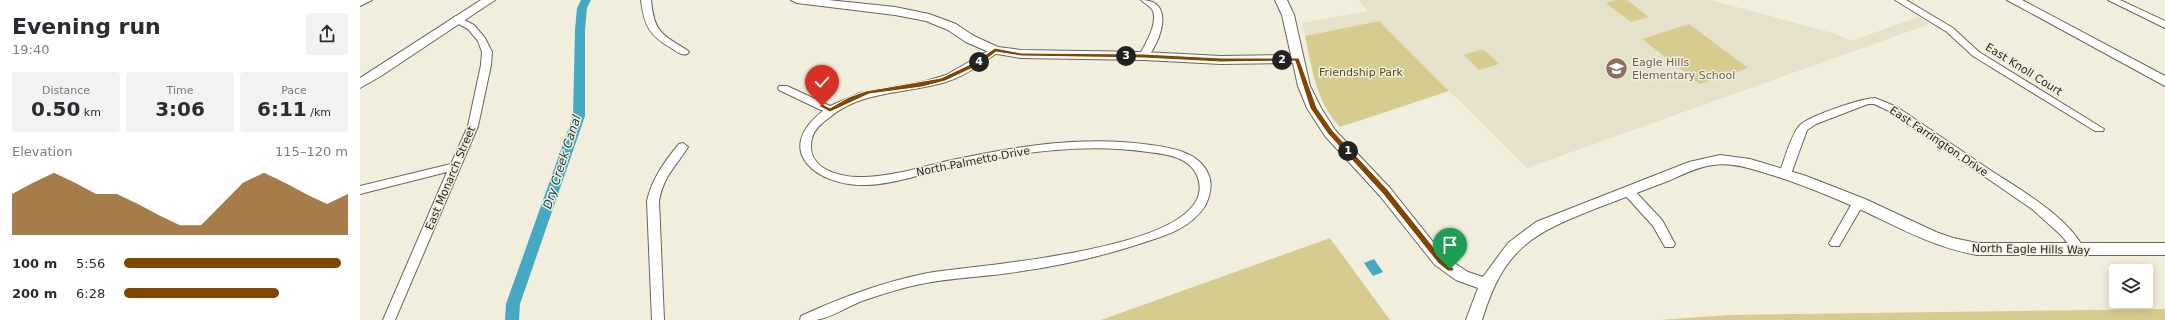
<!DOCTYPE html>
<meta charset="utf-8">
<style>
body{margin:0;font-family:"DejaVu Sans",sans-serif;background:#f2f2f3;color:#2b2b33;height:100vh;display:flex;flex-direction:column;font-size:15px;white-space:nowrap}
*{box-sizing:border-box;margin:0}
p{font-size:13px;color:#7c7c81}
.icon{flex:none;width:22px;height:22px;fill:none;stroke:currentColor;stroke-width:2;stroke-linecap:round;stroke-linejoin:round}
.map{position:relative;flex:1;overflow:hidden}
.details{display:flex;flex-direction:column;background:#fff;width:360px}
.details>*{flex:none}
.buttons{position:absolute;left:1749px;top:264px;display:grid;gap:8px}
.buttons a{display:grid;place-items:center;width:44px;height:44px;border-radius:4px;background:#fff;box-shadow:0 2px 10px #0003;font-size:20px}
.pin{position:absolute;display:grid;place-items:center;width:34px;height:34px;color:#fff;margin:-41px -17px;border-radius:50% 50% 50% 0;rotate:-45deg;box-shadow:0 0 4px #0007}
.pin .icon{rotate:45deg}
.km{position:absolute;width:20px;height:20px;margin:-10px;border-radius:50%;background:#222;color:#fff;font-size:11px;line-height:20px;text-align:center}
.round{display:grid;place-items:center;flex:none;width:42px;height:42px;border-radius:4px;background:#f2f2f3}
.overview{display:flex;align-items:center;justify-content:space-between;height:68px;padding:0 12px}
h1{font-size:22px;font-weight:700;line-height:30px}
.figures{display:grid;grid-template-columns:repeat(3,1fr);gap:6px;height:68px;padding:4px 12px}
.figures div{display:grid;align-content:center;border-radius:4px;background:#f2f2f3;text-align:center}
.figures b{font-size:20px;font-weight:700}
.figures small{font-size:11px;font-weight:400}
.figures p{font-size:11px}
.chart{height:112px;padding:8px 12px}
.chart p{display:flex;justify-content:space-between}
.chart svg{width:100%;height:72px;margin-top:4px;fill:#824600;opacity:.7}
ul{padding:0 12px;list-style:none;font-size:13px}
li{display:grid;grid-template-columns:64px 48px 1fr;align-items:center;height:30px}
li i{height:10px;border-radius:5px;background:#824600}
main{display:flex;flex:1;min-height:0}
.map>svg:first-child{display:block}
</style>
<main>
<section class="details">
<div class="overview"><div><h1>Evening run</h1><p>19:40</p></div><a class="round"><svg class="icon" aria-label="share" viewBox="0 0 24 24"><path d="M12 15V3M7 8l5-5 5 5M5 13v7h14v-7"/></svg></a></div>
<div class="figures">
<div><p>Distance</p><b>0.50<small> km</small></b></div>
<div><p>Time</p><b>3:06</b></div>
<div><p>Pace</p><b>6:11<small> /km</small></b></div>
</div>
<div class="chart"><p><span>Elevation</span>115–120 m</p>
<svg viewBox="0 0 160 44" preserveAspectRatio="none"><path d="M0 44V19L10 12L20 6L30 12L40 19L50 19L60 25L70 32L80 38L90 38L100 25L110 12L120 6L130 12L140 19L150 25L160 19V44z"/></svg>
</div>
<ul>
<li><b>100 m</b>5:56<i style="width:97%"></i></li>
<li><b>200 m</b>6:28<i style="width:69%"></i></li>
</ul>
</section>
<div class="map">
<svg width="1805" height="320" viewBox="0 0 1805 320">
<rect width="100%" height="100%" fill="#f1eede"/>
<path fill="#e5e1cb" d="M 998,0 L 1351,0 L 1476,34 L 1491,41 L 1558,17 L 1570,24 L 1167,168 L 1019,21 L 945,36 L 942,23 L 1008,11 Z"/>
<path fill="#d7cc90" d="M 1256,0 L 1267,0 L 1289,17 L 1271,22 L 1246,3 Z
M 1019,21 L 1089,91 L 980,127 C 956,102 952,69 945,36 Z
M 1329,24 L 1388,68 L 1340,84 L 1282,39 Z
M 1123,49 L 1139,64 L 1119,70 L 1104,55 Z
M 970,238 L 1030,320 L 741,320 Z
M 1805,309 L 1805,320 L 1299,320 L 1368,315 Z"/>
<path fill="#45a9c3" d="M 1014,259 L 1023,272 L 1013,276 L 1004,263 Z"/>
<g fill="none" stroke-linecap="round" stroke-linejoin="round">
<path fill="#45a9c3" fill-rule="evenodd" d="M 221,0 L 231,0 L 227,8 L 225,30 L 225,116 L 160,304 L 159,320 L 145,320 L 146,304 L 213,116 L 215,30 L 217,8 Z"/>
<defs>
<path id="minor" d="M 0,0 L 12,0 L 0,6 Z
M 281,0 L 291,0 C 294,32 301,34 327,50 L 329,52 L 327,54 C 321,56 316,51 311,48 C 289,35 284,25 281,0 Z
M 781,0 C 822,0 793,57 784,59 L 779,56 C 785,44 798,25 793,11 C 791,6 785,4 781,0 Z
M 1535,0 L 1546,0 L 1593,28 L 1619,52 L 1744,129 L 1743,131 L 1735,131 L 1613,56 L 1587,32 Z
M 1748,0 L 1760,0 L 1805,21 L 1805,28 Z
M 96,16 L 114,25 L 125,38 L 132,52 L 131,65 L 118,126 L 35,320 L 23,320 L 87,172 L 0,194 L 0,186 L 91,164 L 108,126 L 121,65 L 122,52 L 118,41 L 108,29 L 93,21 L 91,19 Z
M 635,47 L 638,48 L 640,50 L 638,52 C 622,64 605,76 586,82 C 546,94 503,90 470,117 C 463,122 454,129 452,138 C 444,170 482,178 505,177 C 535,176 564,166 592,160 C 657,146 725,135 791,145 C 814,148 843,153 850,179 C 852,189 849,198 845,206 C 830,229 804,236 779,244 C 737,258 694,267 649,273 C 620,277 590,278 561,284 C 541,288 522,294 502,301 C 489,306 470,318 456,320 C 451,320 445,320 440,320 L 441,316 C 480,298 520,283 563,274 C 603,265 863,252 838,178 C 831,157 806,154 788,152 C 723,142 655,153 592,167 C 564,173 535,184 507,185 C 458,187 411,151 463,111 L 419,90 L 418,88 L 419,86 L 427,86 L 470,106 L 500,93 L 566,81 L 586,75 Z
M 1515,98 L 1537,107 C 1568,128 1599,149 1630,170 C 1662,191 1706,215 1725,250 L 1723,253 L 1715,253 L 1702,236 L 1672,209 L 1529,111 L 1514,104 L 1508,104 L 1456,124 L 1447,130 L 1431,174 L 1425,178 L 1421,177 L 1419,174 C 1424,162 1431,134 1440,125 C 1449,116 1502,98 1515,98 Z
M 323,143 L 328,147 C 315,168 304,175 299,201 L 304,320 L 292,320 L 287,201 C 292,179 304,162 319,144 Z
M 1268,187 L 1272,188 L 1302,220 L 1315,244 L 1313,247 L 1305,247 L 1293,226 L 1264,194 L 1262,191 L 1264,188 Z
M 1498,199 L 1502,200 L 1504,203 L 1479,246 L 1471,246 L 1469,243 L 1471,240 L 1494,200 Z"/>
<path id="tertiary" d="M 121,0 L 135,0 L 21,76 L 0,88 L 0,78 Z
M 431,0 L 468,0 L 535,7 L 569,14 L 596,24 L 614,36 L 638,47 L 661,50 L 784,52 L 861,56 L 931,55 L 922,15 L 915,0 L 927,0 L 934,15 L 950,86 L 961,108 L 975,130 L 1030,188 L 1085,257 L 1108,272 L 1123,277 L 1148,243 L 1176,222 L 1329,162 L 1360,155 L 1390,159 L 1446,176 L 1505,199 L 1576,232 L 1593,238 L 1617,243 L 1805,243 L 1805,255 L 1617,255 C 1577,248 1543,230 1508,213 C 1477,199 1447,186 1415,176 C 1395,170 1374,162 1353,165 C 1337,167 1322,175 1308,181 C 1284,190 1261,199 1237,208 C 1171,234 1144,248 1122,320 L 1106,320 L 1118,288 L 1096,280 L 1075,265 L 1020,196 L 965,136 L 947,108 L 938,86 L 933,63 L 861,64 L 784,60 L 661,58 L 631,53 L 606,42 L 588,30 L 566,21 L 535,15 L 437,3 Z"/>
<path id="secondary" d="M 1647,0 L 1662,0 L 1805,76 L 1805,86 Z"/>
</defs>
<use href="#minor" stroke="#696759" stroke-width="2"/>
<use href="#tertiary" stroke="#696759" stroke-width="2"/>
<use href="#secondary" stroke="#696759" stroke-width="2"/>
<use href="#minor" fill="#fff" fill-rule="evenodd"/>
<use href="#tertiary" fill="#fff" fill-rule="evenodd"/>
<use href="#secondary" fill="#fff" fill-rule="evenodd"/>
</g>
<path fill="#824600" stroke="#fff" d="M 635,48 L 661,53 L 784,54 L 861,58 L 939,58 L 957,108 L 973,131 L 1028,190 L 1083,259 L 1094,269 L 1093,271 L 1088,271 L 1078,263 L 1023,194 L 968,134 L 950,108 L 935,61 L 861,62 L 784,58 L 661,56 L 636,52 L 619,65 L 585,81 L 562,87 L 509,94 L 470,112 L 459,106 L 462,104 L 470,108 L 489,97 L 506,91 L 581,78 L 615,62 Z"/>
<defs>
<symbol id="school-disc" viewBox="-11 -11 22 22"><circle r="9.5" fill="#8d6e63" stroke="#f1eede"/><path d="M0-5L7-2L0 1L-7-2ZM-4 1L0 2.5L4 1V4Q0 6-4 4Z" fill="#fff"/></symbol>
</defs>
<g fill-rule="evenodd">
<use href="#school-disc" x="1244" y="56" width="25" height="25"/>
</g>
<g text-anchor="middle" stroke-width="3" stroke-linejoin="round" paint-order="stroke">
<g font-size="11" fill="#785e54" stroke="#f1eede" text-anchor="start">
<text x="1272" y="66">Eagle Hills<tspan x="1272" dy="13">Elementary School</tspan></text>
</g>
<g font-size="11" fill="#2a2923" stroke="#f1eede">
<text transform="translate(1664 69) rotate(32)" y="4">East Knoll Court</text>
<text transform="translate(1579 141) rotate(34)" y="4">East Farrington Drive</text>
<text transform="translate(613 161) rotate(-11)" y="4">North Palmetto Drive</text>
<text transform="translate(90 178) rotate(-67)" y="4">East Monarch Street</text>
<text transform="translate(1671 249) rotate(1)" y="4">North Eagle Hills Way</text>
</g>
<g font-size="11" fill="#564c11" stroke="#f1eede">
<text x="1001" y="76">Friendship Park</text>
</g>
<g font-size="12" font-style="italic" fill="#15424d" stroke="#f1eede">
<text transform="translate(202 162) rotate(-72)" y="4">Dry Creek Canal</text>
</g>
</g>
</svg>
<div class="buttons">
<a><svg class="icon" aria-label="layers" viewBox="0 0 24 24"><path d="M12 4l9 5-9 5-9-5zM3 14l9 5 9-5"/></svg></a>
</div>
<div class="pin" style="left:1090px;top:269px;background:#1e9e55"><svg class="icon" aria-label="arrive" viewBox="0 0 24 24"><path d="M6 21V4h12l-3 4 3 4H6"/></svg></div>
<div class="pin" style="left:462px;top:106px;background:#d93025"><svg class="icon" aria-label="check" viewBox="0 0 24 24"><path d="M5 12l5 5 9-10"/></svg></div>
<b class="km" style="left:988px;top:151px">1</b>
<b class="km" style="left:922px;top:60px">2</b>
<b class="km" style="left:766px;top:56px">3</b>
<b class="km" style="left:619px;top:62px">4</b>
</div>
</main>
